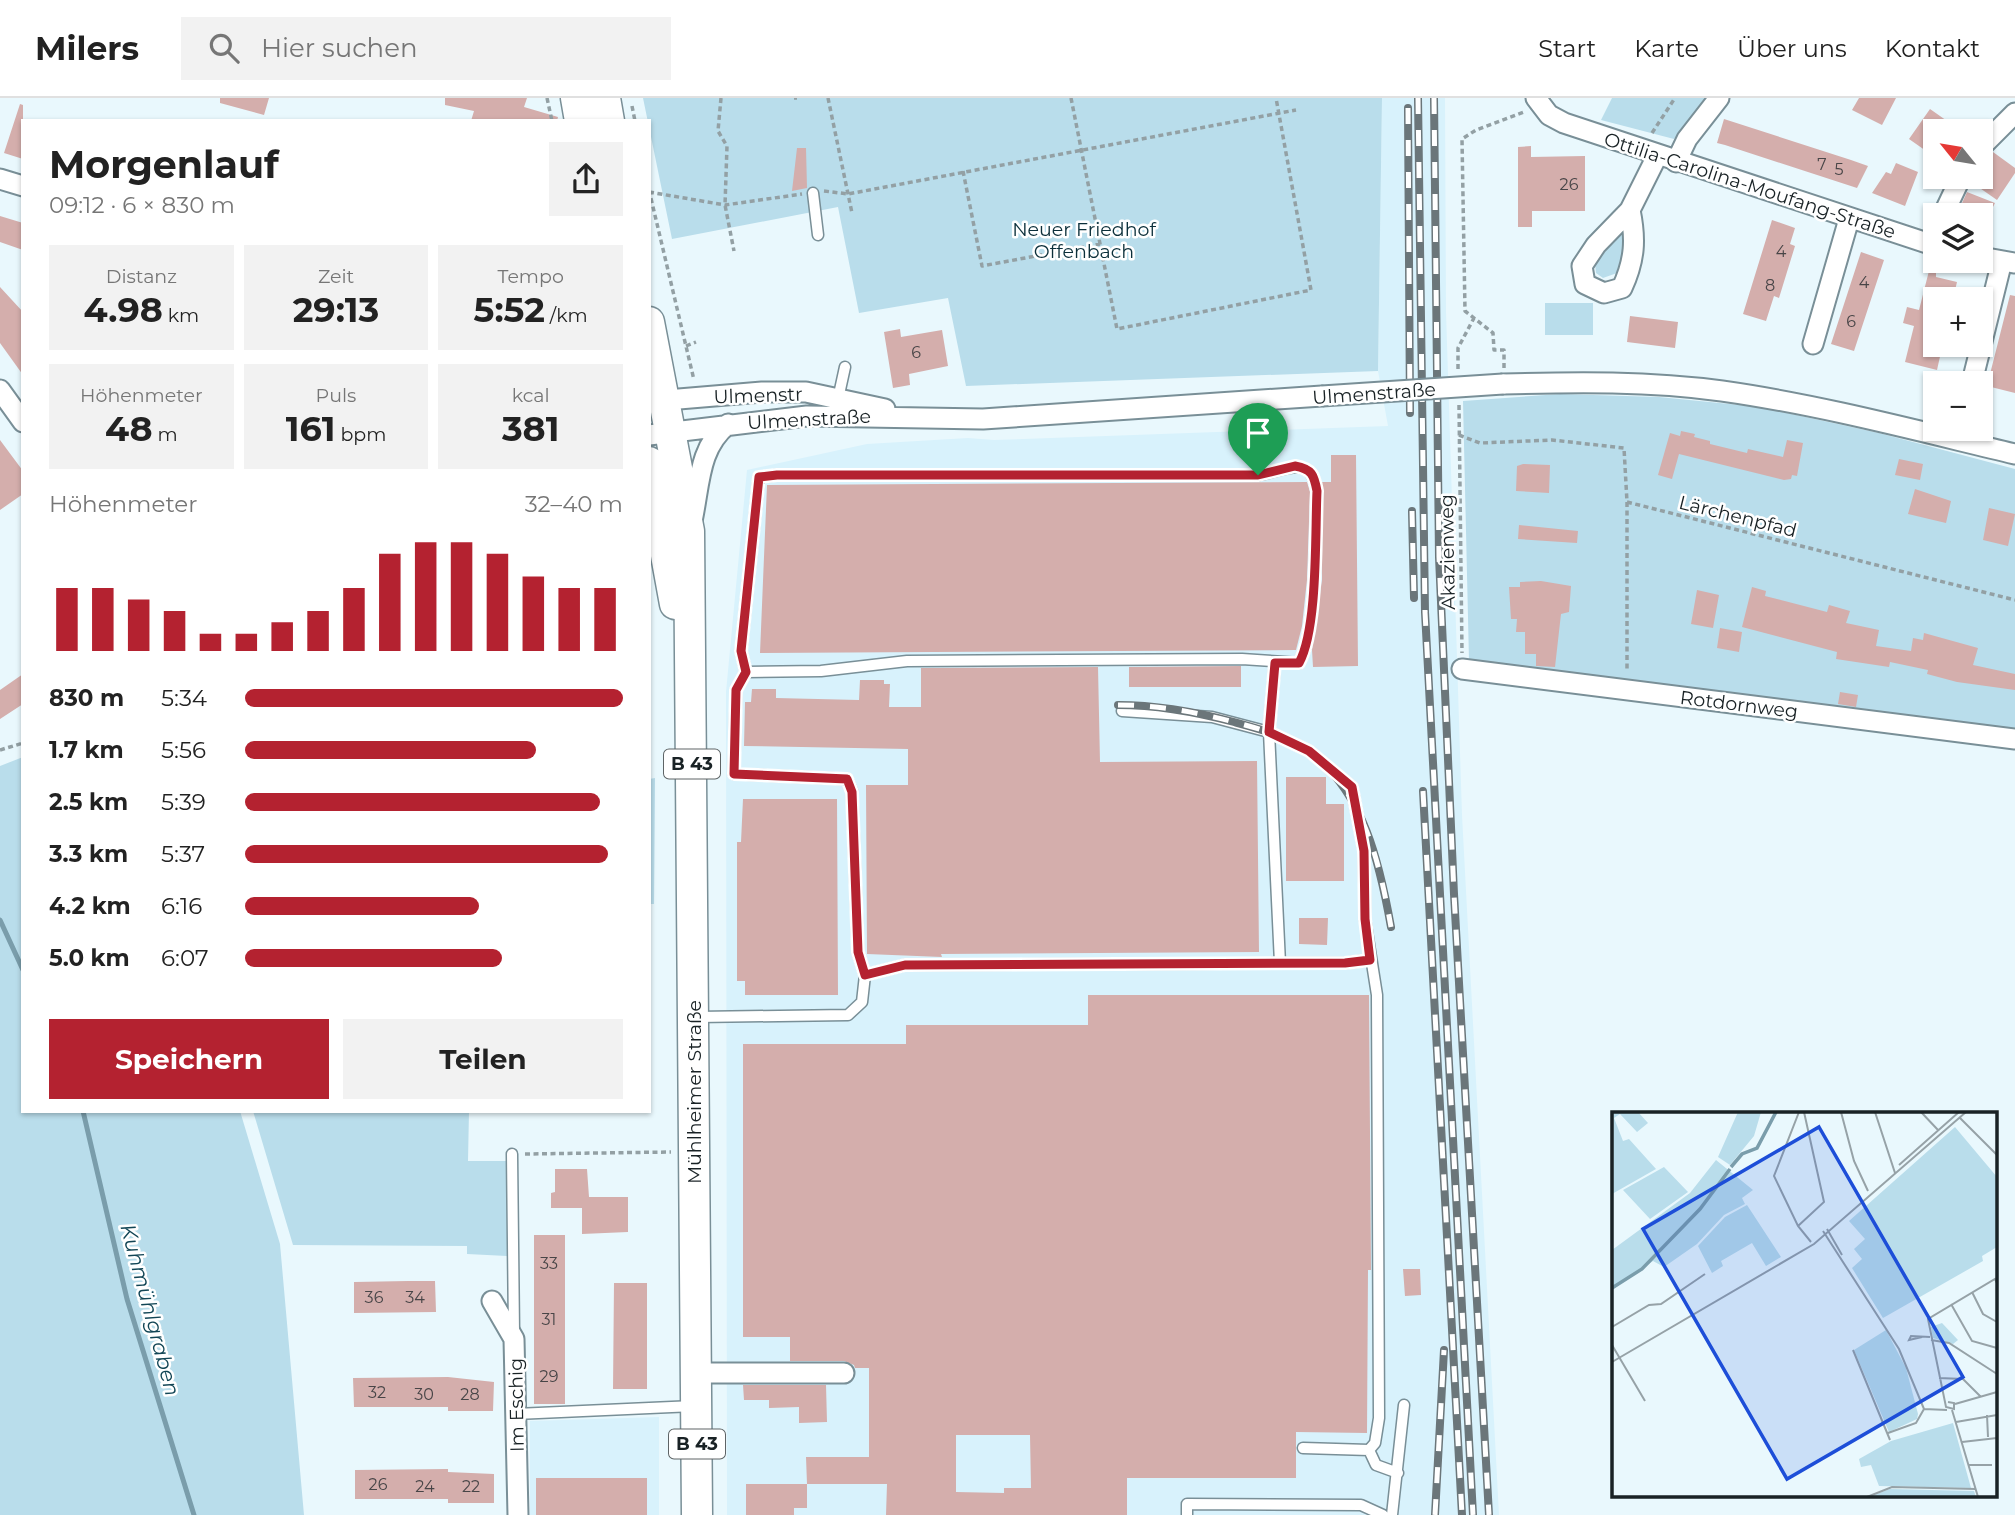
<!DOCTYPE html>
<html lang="de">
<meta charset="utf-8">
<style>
body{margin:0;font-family:Montserrat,sans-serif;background:#f2f2f2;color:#222;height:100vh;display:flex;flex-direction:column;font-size:26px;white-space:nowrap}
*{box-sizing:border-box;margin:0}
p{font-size:23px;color:#767676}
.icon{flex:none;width:38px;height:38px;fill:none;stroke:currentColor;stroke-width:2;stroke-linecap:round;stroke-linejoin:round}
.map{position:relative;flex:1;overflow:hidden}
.panel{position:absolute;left:21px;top:21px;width:630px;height:994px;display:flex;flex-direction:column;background:#fff;border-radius:0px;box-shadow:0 2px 5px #0004}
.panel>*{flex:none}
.needle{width:46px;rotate:300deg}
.fabs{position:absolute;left:1923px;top:21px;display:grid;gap:14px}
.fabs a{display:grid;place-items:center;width:70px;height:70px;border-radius:0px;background:#fff;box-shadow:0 2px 5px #0004;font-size:35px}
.pin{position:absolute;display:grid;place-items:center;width:60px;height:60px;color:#fff;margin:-72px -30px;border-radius:50% 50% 50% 0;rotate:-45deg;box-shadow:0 0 7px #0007}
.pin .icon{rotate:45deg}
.round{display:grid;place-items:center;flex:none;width:74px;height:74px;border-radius:0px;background:#f2f2f2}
.summary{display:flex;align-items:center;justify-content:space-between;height:119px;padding:0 28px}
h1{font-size:38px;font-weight:700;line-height:52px}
.metrics{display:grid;grid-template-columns:repeat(3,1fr);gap:10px;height:119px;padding:7px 28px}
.metrics div{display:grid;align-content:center;border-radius:0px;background:#f2f2f2;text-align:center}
.metrics b{font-size:35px;font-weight:700}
.metrics small{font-size:19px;font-weight:400}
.metrics p{font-size:19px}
.chart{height:196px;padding:14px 28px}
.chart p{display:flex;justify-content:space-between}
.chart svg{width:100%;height:126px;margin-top:7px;stroke:#b42230;stroke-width:6}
.primary-button{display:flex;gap:14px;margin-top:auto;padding:14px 28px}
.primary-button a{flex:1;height:80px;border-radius:0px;background:#b42230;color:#fff;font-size:28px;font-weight:700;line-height:80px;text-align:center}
.primary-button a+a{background:#f2f2f2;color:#222}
ul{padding:0 28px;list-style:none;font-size:23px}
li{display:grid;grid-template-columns:112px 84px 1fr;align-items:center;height:52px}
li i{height:18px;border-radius:9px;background:#b42230}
header{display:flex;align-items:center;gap:42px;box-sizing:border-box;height:98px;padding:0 35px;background:#fff;border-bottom:2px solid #e0e0e0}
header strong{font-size:33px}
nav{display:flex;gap:38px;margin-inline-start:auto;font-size:24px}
.search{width:490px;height:63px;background:#f2f2f2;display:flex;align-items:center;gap:18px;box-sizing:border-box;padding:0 24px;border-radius:0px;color:#767676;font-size:26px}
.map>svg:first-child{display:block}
</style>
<header>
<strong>Milers</strong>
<div class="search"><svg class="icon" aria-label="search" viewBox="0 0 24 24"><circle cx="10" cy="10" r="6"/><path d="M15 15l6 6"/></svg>Hier suchen</div>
<nav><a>Start</a><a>Karte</a><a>Über uns</a><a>Kontakt</a></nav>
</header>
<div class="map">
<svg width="2015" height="1417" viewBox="0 0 2015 1417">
<rect width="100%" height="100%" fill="#e9f8fd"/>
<path fill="#d8f2fc" d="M 1382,0 L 1445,0 L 1446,214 L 1462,717 L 1499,1417 L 727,1417 L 726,594 L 747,372 L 867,346 L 968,340 L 994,342 L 1388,328 L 1378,273 Z
M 659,1319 L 659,1417 L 530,1417 L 530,1323 Z"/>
<path fill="#b9ddeb" d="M 643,0 L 1382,0 L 1378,273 L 966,288 L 948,200 L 859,215 L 838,109 L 672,141 Z
M 1612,0 L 1707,0 L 1674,41 L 1601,22 Z
M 1621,135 C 1628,149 1624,162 1617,175 L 1603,180 L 1596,175 L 1595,166 Z
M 1545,205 L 1593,205 L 1593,237 L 1545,237 Z
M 1560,296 L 1659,299 L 1760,309 L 1879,335 L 2015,371 L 2015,631 L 1469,563 L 1463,303 Z
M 23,659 L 23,1013 L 240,1013 L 280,1146 L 304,1417 L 0,1417 L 0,668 Z
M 655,680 L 654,806 L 649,806 L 649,681 Z
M 253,1013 L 469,1013 L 468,1063 L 507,1063 L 507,1158 L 467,1156 L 467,1148 L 293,1147 Z"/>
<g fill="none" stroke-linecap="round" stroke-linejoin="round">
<path stroke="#7a9dab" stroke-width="5" d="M 0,822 L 23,872
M 83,1013 L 127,1201 L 194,1417"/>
</g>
<path fill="#d4aeac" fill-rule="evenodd" d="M 220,0 L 269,0 L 264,17 L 220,5 Z
M 445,0 L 527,0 L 524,9 L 558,19 L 557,23 L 471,23 L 474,13 L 445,7 Z
M 1859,0 L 1896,0 L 1882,27 L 1852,12 Z
M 20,6 L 23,7 L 23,61 L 4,55 Z
M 1930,11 L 1950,25 L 1944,33 L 1936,33 L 1936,45 L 1929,55 L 1909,41 Z
M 1724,21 L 1851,62 L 1868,68 L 1857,90 L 1725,47 L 1717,45 Z
M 1531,48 L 1531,59 L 1585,58 L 1585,113 L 1532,113 L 1532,129 L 1518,129 L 1518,49 Z
M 797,50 L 806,50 L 807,90 L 792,93 Z
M 1993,54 L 2015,70 L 2015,75 L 1997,102 L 1974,86 Z
M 1896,65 L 1918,74 L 1905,108 L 1872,95 L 1886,74 L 1891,76 Z
M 1967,94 L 1995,105 L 1988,119 L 1966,117 L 1970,109 L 1962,105 Z
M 0,118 L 23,125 L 23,152 L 0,144 Z
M 1772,122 L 1795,130 L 1790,146 L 1795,148 L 1779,200 L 1774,198 L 1766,223 L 1743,216 Z
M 1861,154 L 1884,162 L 1854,253 L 1831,246 Z
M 1930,169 L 1936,169 L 1936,179 L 1957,184 L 1953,201 L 1936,201 L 1936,253 L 1941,254 L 1937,272 L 1905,264 L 1914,228 L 1903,225 L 1907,209 L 1919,212 Z
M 0,189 L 23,214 L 23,277 L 0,245 Z
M 2010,197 L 2015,198 L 2015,295 L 1987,288 Z
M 1630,218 L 1678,224 L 1675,250 L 1627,244 Z
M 900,231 L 901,239 L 942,232 L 948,268 L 909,276 L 910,287 L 893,290 L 884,234 Z
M 1681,333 L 1695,336 L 1694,339 L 1710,343 L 1710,346 L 1747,355 L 1748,351 L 1783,359 L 1787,342 L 1803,345 L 1797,378 L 1792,377 L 1791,381 L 1784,382 L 1679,356 L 1672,381 L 1658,377 L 1670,335 L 1680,338 Z
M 0,342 L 23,373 L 23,396 L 0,412 Z
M 1331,357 L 1356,357 L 1358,568 L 1313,569 L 1312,552 L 1322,482 L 1322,384 L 1331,384 Z
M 1899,361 L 1923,366 L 1920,382 L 1895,377 Z
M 1523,366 L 1550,367 L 1549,395 L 1516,393 L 1517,368 Z
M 1307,384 L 1310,394 L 1307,482 L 1302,528 L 1296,552 L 760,555 L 767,387 Z
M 1915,391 L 1951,403 L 1946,425 L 1908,416 Z
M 1989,410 L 2015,416 L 2008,448 L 1983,442 Z
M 1519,427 L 1578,433 L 1577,445 L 1518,441 Z
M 1541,483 L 1571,488 L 1569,514 L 1561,516 L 1555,569 L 1536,568 L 1536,556 L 1525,556 L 1525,534 L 1516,534 L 1517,521 L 1511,521 L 1509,489 L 1520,489 L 1520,484 Z
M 1752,489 L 1766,493 L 1765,498 L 1827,514 L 1829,507 L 1850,513 L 1846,525 L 1879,532 L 1876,548 L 1911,553 L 1913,540 L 1923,542 L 1924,535 L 1978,550 L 1973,567 L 2015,576 L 2015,592 L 1957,584 L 1927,576 L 1928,572 L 1890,564 L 1889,569 L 1836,561 L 1837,554 L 1742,529 Z
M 1697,492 L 1719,497 L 1713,530 L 1691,526 Z
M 1720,530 L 1742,534 L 1739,554 L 1717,550 Z
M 1241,568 L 1241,589 L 1129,589 L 1129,569 Z
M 1098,569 L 1100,664 L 1257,663 L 1259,854 L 941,856 L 942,859 L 867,856 L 866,687 L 908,687 L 908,651 L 744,648 L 745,604 L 751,604 L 752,591 L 776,591 L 776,600 L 859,602 L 860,582 L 884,582 L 884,586 L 890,586 L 889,609 L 921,609 L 921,570 Z
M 23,576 L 23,606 L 0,621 L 0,592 Z
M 1840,594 L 1858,597 L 1856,609 L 1838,606 Z
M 1286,679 L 1326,679 L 1326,706 L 1344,706 L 1344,783 L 1286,783 Z
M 743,701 L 837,701 L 838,897 L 745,897 L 745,883 L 737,883 L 737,744 L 741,744 Z
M 1299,820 L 1328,820 L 1327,847 L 1299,846 Z
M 1088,897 L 1369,897 L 1371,1172 L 1368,1172 L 1367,1335 L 1296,1334 L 1296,1380 L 1127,1380 L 1127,1417 L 886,1417 L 887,1386 L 807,1386 L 806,1359 L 869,1359 L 869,1270 L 855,1270 L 854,1267 L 844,1263 L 790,1263 L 790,1239 L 743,1239 L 743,946 L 906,946 L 906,927 L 1088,927 ZM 956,1337 L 1030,1337 L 1031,1390 L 1004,1390 L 1004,1395 L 956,1394 Z
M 555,1071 L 587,1071 L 589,1099 L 628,1099 L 628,1134 L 582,1136 L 582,1110 L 551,1110 L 551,1095 L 555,1094 Z
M 534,1137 L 565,1137 L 565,1306 L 534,1306 Z
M 1403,1171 L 1420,1171 L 1421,1197 L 1405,1198 Z
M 408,1183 L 435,1183 L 436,1214 L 354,1215 L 354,1184 Z
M 614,1185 L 647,1185 L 647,1291 L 613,1291 Z
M 448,1279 L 494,1284 L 493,1313 L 448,1313 L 448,1309 L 354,1309 L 353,1280 Z
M 743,1287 L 826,1287 L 827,1324 L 799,1325 L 799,1309 L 769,1310 L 769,1302 L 744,1302 Z
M 448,1371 L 448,1374 L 494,1376 L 494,1405 L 448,1405 L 448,1401 L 355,1401 L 355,1372 Z
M 536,1380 L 647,1380 L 647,1417 L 536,1417 Z
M 746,1386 L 807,1386 L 807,1410 L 794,1410 L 794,1417 L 746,1417 Z"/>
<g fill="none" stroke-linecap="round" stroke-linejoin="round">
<defs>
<path id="service" d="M 813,95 L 818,137
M 838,301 L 845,269
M 1275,565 L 1269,634 L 1280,865
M 746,574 L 821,573 L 907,563 L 1242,561 L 1299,565 C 1318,531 1315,435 1317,393 C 1311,355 1286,373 1258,377 L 777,377 L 759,379 L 741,553 L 746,574 L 736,592 L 734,676 L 847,681 L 852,693 L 858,854 L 865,877
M 1122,613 L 1212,619 L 1269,634 L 1309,653 L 1352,689 L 1364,753 L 1365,821 L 1377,897 L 1379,1320 L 1375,1345 L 1369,1352 L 1376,1367 L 1398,1375
M 698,919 L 848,917 L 862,904 L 865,877 L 905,867 L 1345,865 L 1369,862
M 512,1056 L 514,1234
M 516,1316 L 694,1308
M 1303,1350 L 1369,1352
M 1187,1417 L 1187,1406 L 1361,1407 L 1383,1417
M 1392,1417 L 1404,1307"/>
<path id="minor" d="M 1536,0 L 1549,17 L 1564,25 L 1936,148
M 1981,49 L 2015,15
M 1676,64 L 1687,41 L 1719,0
M 0,81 L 23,88
M 1630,112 C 1636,141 1635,162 1622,190 L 1604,195 L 1585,186 L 1582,168 L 1596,147 L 1630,112 L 1657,58
M 1943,117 L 1961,79
M 1981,159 L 2014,165
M 1813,246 L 1849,121
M 1972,284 L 2002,163
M 1503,286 C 1576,284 1649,283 1722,293 C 1821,307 1918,333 2015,356
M 0,292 L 23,324
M 655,303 L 762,294 L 806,294 L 885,311
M 649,337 L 807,318 L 983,321 L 1322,298
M 692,423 C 700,387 698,350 728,326
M 1462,571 L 2015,641
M 492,1203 L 514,1241 L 518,1417
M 697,1275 L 844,1275"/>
<path id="primary" d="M 576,0 L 580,23
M 605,0 L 609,23
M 649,224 L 689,433 L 697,1417
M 649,364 L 675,506"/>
</defs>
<use href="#service" stroke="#798f97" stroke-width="13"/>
<use href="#minor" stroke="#798f97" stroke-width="23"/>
<use href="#primary" stroke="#798f97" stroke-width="33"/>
<path stroke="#93a0a4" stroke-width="3.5" stroke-dasharray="5 3.5" stroke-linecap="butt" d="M 547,0 L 552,23
M 721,0 L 718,33 L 727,48 L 725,107 L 734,153
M 794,0 L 797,0
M 828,0 L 852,115
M 1071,0 L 1117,231 L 1311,192 L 1276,0
M 632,8 L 635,23
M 1652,35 L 1675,0
M 963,73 L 982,168 L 1100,146
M 649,92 L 694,282
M 824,93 L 848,96 L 1296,12
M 649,94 L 725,107 L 802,96
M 686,248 L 696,244
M 1504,270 L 1504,252 L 1494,252 L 1493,235 L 1465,213 L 1462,41 L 1476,32 L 1524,14
M 1458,271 L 1458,250 L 1474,220
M 1459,307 L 1462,555
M 1459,337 L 1480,345 L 1552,342 L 1624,350 L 1627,404 L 1627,573
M 1627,404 L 2015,502
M 0,652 L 23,645
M 525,1056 L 671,1054"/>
<use href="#service" stroke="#fff" stroke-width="10"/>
<use href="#minor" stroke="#fff" stroke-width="19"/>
<use href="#primary" stroke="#fff" stroke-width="30"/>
<defs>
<path id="rail" d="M 1418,0 L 1425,514 L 1473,1417
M 1434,0 L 1439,459 L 1454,796 L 1489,1417
M 1408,10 L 1410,315
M 1412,413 L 1414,500
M 1118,607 C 1158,607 1196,614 1234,624 C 1260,631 1287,638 1309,654 C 1364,693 1380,767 1391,829
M 1423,693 L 1462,1417
M 1435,1417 L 1444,1252"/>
</defs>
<use href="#rail" stroke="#6b767a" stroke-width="8"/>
<use href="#rail" stroke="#fff" stroke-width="5" stroke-dasharray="16" stroke-linecap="butt"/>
<defs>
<path id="minor-bridge" d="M 1322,298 L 1503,286"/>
</defs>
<use href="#minor-bridge" stroke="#798f97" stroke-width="23" stroke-linecap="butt"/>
<use href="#minor-bridge" stroke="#fff" stroke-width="19"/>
</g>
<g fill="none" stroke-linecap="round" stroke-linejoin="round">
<defs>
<path id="route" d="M 1295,368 C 1312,371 1314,377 1317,393 C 1315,435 1318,531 1299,565 L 1275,565 L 1269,634 L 1309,653 L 1352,689 L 1364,753 L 1365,821 L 1370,862 L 1345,865 L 905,867 L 865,877 L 858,854 L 852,694 L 847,681 L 734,676 L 736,592 L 746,574 L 741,553 L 759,379 L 777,377 L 1258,377 Z"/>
</defs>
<use href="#route" stroke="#fff" stroke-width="14"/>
<use href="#route" stroke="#b42230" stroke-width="9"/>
</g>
<g text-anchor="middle" stroke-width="5" stroke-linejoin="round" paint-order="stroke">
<g font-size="16" fill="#484547">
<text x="1822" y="72">7</text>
<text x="1839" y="77">5</text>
<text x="1569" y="92">26</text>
<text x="1781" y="159">4</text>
<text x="1864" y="190">4</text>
<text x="1770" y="193">8</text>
<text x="1851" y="229">6</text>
<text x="916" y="260">6</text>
<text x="549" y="1171">33</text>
<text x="374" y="1205">36</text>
<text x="415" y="1205">34</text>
<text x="549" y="1227">31</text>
<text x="549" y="1284">29</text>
<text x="377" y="1300">32</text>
<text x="424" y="1302">30</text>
<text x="470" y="1302">28</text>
<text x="378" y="1392">26</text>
<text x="425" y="1394">24</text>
<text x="471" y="1394">22</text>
</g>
<g fill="#fff" stroke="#5e6466" stroke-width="2">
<rect x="664" y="651.5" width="56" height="29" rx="5"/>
<rect x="669" y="1331.5" width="56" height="29" rx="5"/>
</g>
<g font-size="18" font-weight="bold" fill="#192225">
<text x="692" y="672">B 43</text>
<text x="697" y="1352">B 43</text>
</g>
<g font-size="19" fill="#192225" stroke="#fff">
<text transform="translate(1750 87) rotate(18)" y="7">Ottilia-Carolina-Moufang-Straße</text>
<text transform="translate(1374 295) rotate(-4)" y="7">Ulmenstraße</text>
<text transform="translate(758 297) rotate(-2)" y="7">Ulmenstr</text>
<text transform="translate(809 321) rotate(-3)" y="7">Ulmenstraße</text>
<text transform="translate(1738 418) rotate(14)" y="7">Lärchenpfad</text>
<text transform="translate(1447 454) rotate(-91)" y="7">Akazienweg</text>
<text transform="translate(1739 606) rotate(7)" y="7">Rotdornweg</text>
<text transform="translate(694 994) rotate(-90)" y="7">Mühlheimer Straße</text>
<text transform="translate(516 1307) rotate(-91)" y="7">Im Eschig</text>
</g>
<g font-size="19" fill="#0b2f3a" stroke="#fff">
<text x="1084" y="138">Neuer Friedhof<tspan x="1084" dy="22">Offenbach</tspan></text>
</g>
<g font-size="21" font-style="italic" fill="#114555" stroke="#fff">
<text transform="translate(150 1212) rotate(75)" y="7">Kuhmühlgraben</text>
</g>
</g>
<g transform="translate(1612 1014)">
<rect width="385" height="385" fill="#e9f8fd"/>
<path d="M 0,0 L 26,0 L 36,11 L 25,20 L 8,2 L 2,6 L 11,29 L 17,27 L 44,57 L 0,82 ZM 126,0 L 149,0 L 142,24 L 118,53 L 106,45 ZM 343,15 L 385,65 L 385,135 L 370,144 L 371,149 L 271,206 L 240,156 L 250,147 L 242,137 L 253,127 L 237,109 ZM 104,48 L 141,78 L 130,86 L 133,92 L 112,103 L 85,132 L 52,155 L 41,149 L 0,178 L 0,138 L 78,81 ZM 52,55 L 76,80 L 38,107 L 11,78 ZM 135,93 L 169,145 L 154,154 L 140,131 L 109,149 L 111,154 L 100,161 L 86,134 L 113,105 ZM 330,211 L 346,228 L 341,232 L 321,226 L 319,215 ZM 274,218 L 294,256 L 306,302 L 305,307 L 277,320 L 242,238 ZM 341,311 L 359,376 L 267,374 L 259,353 L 249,355 L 247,347 L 279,329 ZM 278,377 L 362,379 L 364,385 L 257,385 Z" fill="#b9ddeb"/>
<path fill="none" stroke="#7a9dab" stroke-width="3.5" d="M 119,55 L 130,42 L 145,36 L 164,0M 0,176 L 30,157 L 88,97 L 118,57"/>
<path fill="none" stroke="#96a2a7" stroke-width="2" d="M 187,0 L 162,64 L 186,114 L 199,130M 229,0 L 242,49 L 256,79M 263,0 L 283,61M 309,0 L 326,18M 348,6 L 385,43M 287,53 L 347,0M 186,114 L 212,90 L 192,0M 215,117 L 230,143M 211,119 L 287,237 L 312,297M 360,180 L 371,202 L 385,210M 339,192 L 360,229 L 385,236M 0,215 L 37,193 L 49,192 L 93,162M 310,225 L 297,228 L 299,224 L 318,225M 319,228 L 337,231 L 385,262M 0,233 L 33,289M 241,238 L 278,328M 0,250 L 202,132 L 354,0M 327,266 L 351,267 L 369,285M 336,290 L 342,291 L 342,297 L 334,295 L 316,207 L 383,167 L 385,171M 343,292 L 385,280M 312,297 L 335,298M 340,298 L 366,385M 375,303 L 376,325M 344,310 L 385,303M 276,321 L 304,311 L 312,297M 350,330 L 385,326M 357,353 L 380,353M 255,385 L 280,375 L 364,377"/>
<path fill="#1d4ed8" fill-opacity="0.15" stroke="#1d4ed8" stroke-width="3.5" d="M 207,15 L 351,265 L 175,367 L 31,117 Z"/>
<rect width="385" height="385" fill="none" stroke="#192225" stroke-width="3.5"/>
</g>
</svg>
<div class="fabs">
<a><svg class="needle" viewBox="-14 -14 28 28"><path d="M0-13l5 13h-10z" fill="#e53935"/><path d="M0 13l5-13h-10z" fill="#767676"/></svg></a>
<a><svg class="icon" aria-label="layers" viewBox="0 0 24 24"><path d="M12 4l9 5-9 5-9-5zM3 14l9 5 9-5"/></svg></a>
<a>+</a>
<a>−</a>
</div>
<div class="pin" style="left:1258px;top:377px;background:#1e9e55"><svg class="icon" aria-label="arrive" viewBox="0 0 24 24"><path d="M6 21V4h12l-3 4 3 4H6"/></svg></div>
<section class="panel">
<div class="summary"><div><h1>Morgenlauf</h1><p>09:12 · 6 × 830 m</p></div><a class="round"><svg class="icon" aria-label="share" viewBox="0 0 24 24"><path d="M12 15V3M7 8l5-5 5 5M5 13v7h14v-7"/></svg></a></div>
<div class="metrics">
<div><p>Distanz</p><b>4.98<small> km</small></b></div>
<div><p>Zeit</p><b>29:13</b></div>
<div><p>Tempo</p><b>5:52<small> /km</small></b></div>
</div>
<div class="metrics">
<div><p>Höhenmeter</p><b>48<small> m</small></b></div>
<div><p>Puls</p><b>161<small> bpm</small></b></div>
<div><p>kcal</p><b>381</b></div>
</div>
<div class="chart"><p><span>Höhenmeter</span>32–40 m</p>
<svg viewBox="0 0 160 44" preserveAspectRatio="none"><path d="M5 44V22M15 44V22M25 44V26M35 44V30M45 44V38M55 44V38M65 44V34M75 44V30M85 44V22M95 44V10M105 44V6M115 44V6M125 44V10M135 44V18M145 44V22M155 44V22"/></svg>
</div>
<ul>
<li><b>830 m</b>5:34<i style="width:100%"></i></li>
<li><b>1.7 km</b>5:56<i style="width:77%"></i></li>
<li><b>2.5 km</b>5:39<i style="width:94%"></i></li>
<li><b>3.3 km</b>5:37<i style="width:96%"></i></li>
<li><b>4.2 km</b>6:16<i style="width:62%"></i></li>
<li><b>5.0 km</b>6:07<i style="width:68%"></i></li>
</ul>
<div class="primary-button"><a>Speichern</a><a>Teilen</a></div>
</section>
</div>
